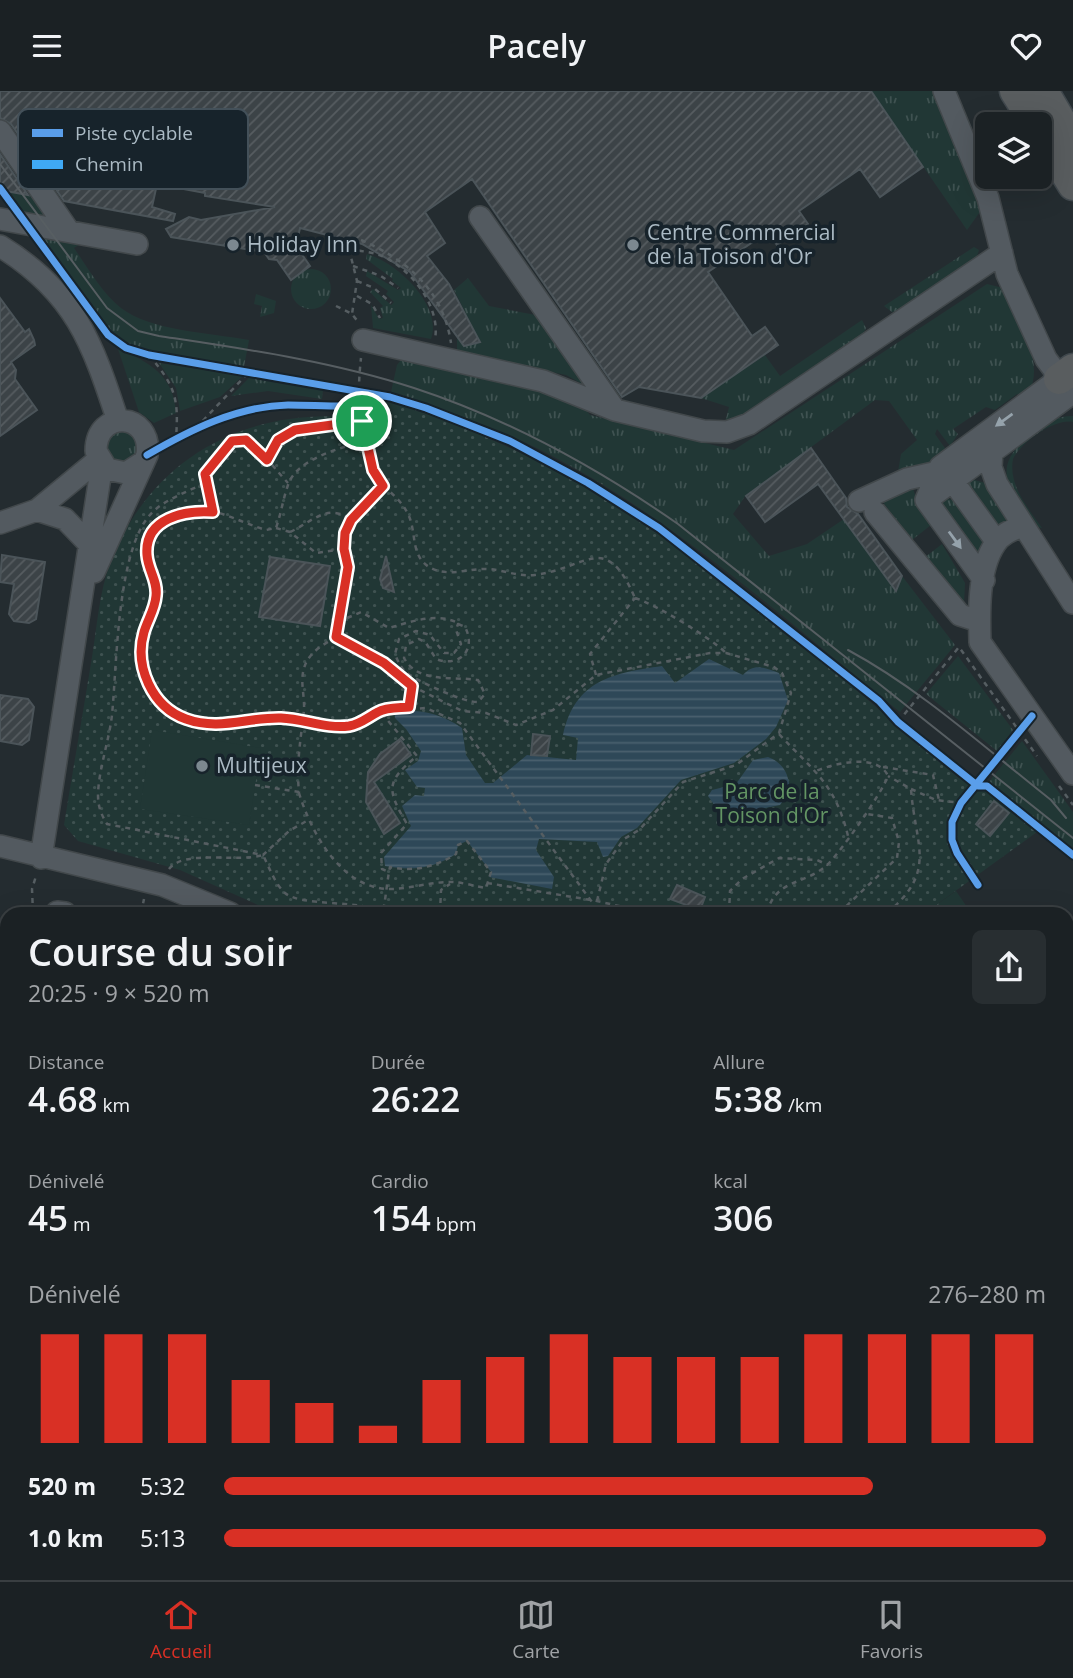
<!DOCTYPE html>
<html lang="fr">
<meta charset="utf-8">
<style>
body{margin:0;font-family:"Open Sans",sans-serif;background:#282e31;color:#f1f3f6;height:100vh;display:flex;flex-direction:column;font-size:26px;white-space:nowrap}
*{box-sizing:border-box;margin:0}
p{font-size:23px;color:#a0a3a6}
.icon{flex:none;width:38px;height:38px;fill:none;stroke:currentColor;stroke-width:2;stroke-linecap:round;stroke-linejoin:round}
.map{position:relative;flex:1;overflow:hidden}
.side{position:absolute;left:0px;top:816px;width:1074px;height:674px;display:flex;flex-direction:column;background:#1b2124;border-radius:21px 21px 0 0;box-shadow:0 7px 28px #0002,0 0 0 2px #393e41}
.side>*{flex:none}
.buttons{position:absolute;left:975px;top:21px;display:grid;gap:14px}
.buttons a{display:grid;place-items:center;width:77px;height:77px;border-radius:10px;background:#1b2124;box-shadow:0 7px 28px #0002,0 0 0 2px #393e41;font-size:35px}
.pin{position:absolute;display:grid;place-items:center;width:60px;height:60px;color:#fff;margin:-30px;border:4px solid #fff;border-radius:50%;box-shadow:0 2px 7px #0007}
.round{display:grid;place-items:center;flex:none;width:74px;height:74px;border-radius:10px;background:#282e31}
.headline{display:flex;align-items:center;justify-content:space-between;height:119px;padding:0 28px}
h1{font-size:38px;font-weight:600;line-height:52px}
.stats{display:grid;grid-template-columns:repeat(3,1fr);gap:10px;height:119px;padding:7px 28px}
.stats div{display:grid;align-content:center}
.stats b{font-size:35px;font-weight:600}
.stats small{font-size:19px;font-weight:400}
.stats p{font-size:19px}
.chart{height:196px;padding:14px 28px}
.chart p{display:flex;justify-content:space-between}
.chart svg{width:100%;height:126px;margin-top:7px;stroke:#d93025;stroke-width:6}
ul{padding:0 28px;list-style:none;font-size:23px}
li{display:grid;grid-template-columns:112px 84px 1fr;align-items:center;height:52px}
li i{height:18px;border-radius:9px;background:#d93025}
header{display:flex;justify-content:space-between;align-items:center;height:91px;padding:0 28px;background:#1b2124;font-size:32px;font-weight:600}
.tab-bar{display:flex;justify-content:space-around;align-items:center;height:98px;border-top:2px solid #393e41;background:#1b2124;font-size:19px;color:#a0a3a6}
.tab-bar a{display:grid;justify-items:center;gap:4px}
.tab-bar .selected{color:#d93025}
.map>svg:first-child{display:block}
</style>
<header><svg class="icon" aria-label="menu" viewBox="0 0 24 24"><path d="M4 6h16M4 12h16M4 18h16"/></svg>Pacely<svg class="icon" aria-label="heart" viewBox="0 0 24 24"><path d="M12 20l-8-8c-3-5 5-10 8-4 3-6 11-1 8 4z"/></svg></header>
<div class="map">
<svg width="1073" height="1489" viewBox="0 0 1073 1489">
<defs>
<pattern id="grass-tufts" width="24" height="20" patternUnits="userSpaceOnUse" patternTransform="scale(1.75)"><rect width="24" height="20" fill="#213735"/><path d="M3 7l-1-3M5 7V3M7 7l1-3M15 17l-1-3M17 17v-4M19 17l1-3" fill="none" stroke="#3f5251"/></pattern>
<pattern id="forest-firs" width="22" height="20" patternUnits="userSpaceOnUse" patternTransform="scale(1.75)"><rect width="22" height="20" fill="#213735"/><path d="M5 1l3.5 6h-7zM16 11l3.5 6h-7z" fill="#3f5251"/></pattern>
<pattern id="park-dots" width="8" height="8" patternUnits="userSpaceOnUse" patternTransform="scale(1.75)"><rect width="8" height="8" fill="#213735"/><path d="M2 2h.1M6 6h.1" fill="none" stroke="#3f5251" stroke-width="1.8" stroke-linecap="round"/></pattern>
<pattern id="water-rules" width="6" height="5" patternUnits="userSpaceOnUse" patternTransform="scale(1.75)"><rect width="6" height="5" fill="#2e4858"/><path d="M0 2.5h6" fill="none" stroke="#4a606e"/></pattern>
<pattern id="building-hatch" width="6" height="6" patternUnits="userSpaceOnUse" patternTransform="scale(1.75)"><rect width="6" height="6" fill="#3c4347"/><path d="M-1 1l2-2M0 6l6-6M5 7l2-2" fill="none" stroke="#565c60"/></pattern>
</defs>
<rect width="100%" height="100%" fill="#242c30"/>
<path fill="url(#grass-tufts)" d="M 871,0 L 937,0 L 982,118 L 967,139 Z
M 9,100 L 38,106 L 54,128 L 28,128 Z
M 42,146 L 80,153 L 74,157 C 88,177 102,202 121,217 C 151,240 211,242 249,249 L 244,276 C 211,270 163,268 133,257 C 104,247 61,173 42,146 Z
M 974,156 L 979,159 L 977,165 L 896,220 L 892,221 L 884,215 Z
M 367,163 C 396,171 443,214 431,248 L 373,237 L 371,214 L 379,228 L 383,227 L 380,217 L 383,215 L 370,201 L 373,198 L 391,214 L 394,211 L 386,203 L 388,200 L 366,185 L 367,180 L 398,199 L 401,197 L 392,190 L 393,188 L 366,168 Z
M291 198a20 20 0 1 1 40 0a20 20 0 1 1-40 0Z
M 468,187 L 489,215 L 546,226 L 597,301 L 566,284 L 457,261 L 457,247 L 464,255 L 480,251 L 454,199 Z
M 987,193 L 1003,197 C 1016,227 1047,271 1028,303 L 1017,303 L 995,319 L 986,316 L 953,338 L 958,343 L 950,355 L 937,338 L 935,343 L 947,360 L 925,374 L 898,381 L 901,363 L 917,349 L 889,310 L 875,309 L 746,404 L 733,423 L 769,465 L 807,453 L 844,428 L 894,498 L 902,485 L 955,554 L 900,621 C 779,524 650,405 506,343 C 469,327 430,315 391,301 L 397,274 L 401,269 L 561,303 L 582,314 L 590,324 L 734,359 Z
M 256,203 L 276,210 L 274,222 L 260,226 L 262,215 L 254,213 Z
M 862,229 L 866,237 L 862,245 L 753,321 L 725,332 L 729,316 L 701,307 L 765,264 L 780,285 Z
M 118,258 C 150,271 174,285 176,322 L 154,332 L 139,321 Z
M 159,272 L 243,285 L 220,306 L 180,320 L 176,297 Z
M 250,286 L 323,299 L 322,308 L 268,300 L 231,305 Z
M 1073,325 L 1073,331 C 1055,327 1021,351 1013,368 C 1008,394 1028,417 1042,437 L 1035,436 C 1008,398 988,374 1034,342 C 1047,333 1057,324 1073,325 Z
M106 356a16 16 0 1 1 32 0a16 16 0 1 1-32 0Z
M 968,387 L 985,392 L 1011,428 L 1003,435 C 983,429 972,407 966,389 Z
M 912,394 L 918,414 L 931,434 L 912,449 L 882,410 Z
M 946,408 L 956,409 L 984,449 L 978,462 L 974,462 L 941,420 L 940,409 Z
M 942,453 L 965,492 L 964,513 L 944,486 L 924,467 Z
M 958,565 L 1013,639 L 997,660 L 926,603 Z
M 1022,650 L 1073,721 L 1073,760 L 987,693 Z
M 956,800 L 971,822 L 925,822 Z
M 1073,1021 L 1073,1323 L 1068,1326 L 1068,1025 Z
M 423,1482 L 515,1482 L 502,1489 L 410,1489 Z
M 598,1482 L 651,1482 L 653,1489 L 602,1489 Z"/>
<path fill="url(#forest-firs)" d="M 720,1482 L 770,1482 L 770,1489 L 722,1489 Z"/>
<path fill="url(#park-dots)" d="M 387,309 C 443,328 497,349 549,376 C 700,457 829,577 959,687 L 984,698 L 1037,741 L 925,822 L 276,822 L 180,779 L 78,750 L 64,734 C 73,678 83,622 92,566 C 97,536 99,502 110,473 C 150,366 248,315 359,327 L 377,312 Z
M 7,1412 L 7,1482 L 40,1482 L 41,1489 L 0,1489 L 0,1413 Z
M 232,1482 L 423,1482 L 410,1489 L 236,1489 Z"/>
<path fill="#213735" d="M 152,639 L 261,657 L 249,734 L 140,718 Z
M 1073,1324 L 1073,1489 L 798,1489 L 798,1482 L 1068,1482 L 1068,1326 Z"/>
<path fill="url(#water-rules)" d="M 709,568 L 743,584 C 754,571 765,577 779,582 L 788,609 L 776,636 L 766,648 L 734,672 L 681,689 L 637,737 L 621,746 L 608,765 L 603,766 L 597,751 L 539,748 L 536,759 L 554,786 L 552,798 L 489,786 L 491,781 L 467,750 L 458,754 L 456,763 C 433,778 411,780 385,775 L 384,766 L 411,735 L 402,715 L 415,704 L 424,705 L 425,697 L 417,696 L 405,679 L 418,670 L 421,660 L 406,638 L 395,627 L 394,620 C 420,618 440,622 462,637 L 466,664 L 485,692 L 493,692 L 527,664 L 576,669 L 578,647 L 563,644 C 575,589 613,582 662,575 L 675,592 Z
M 768,666 C 784,672 789,684 790,700 L 780,714 L 733,724 L 715,715 L 708,705 L 712,699 L 736,693 L 753,669 Z"/>
<path fill="url(#building-hatch)" stroke="#4b5459" stroke-width="2" d="M 0,0 L 871,0 L 923,76 L 880,106 L 860,78 L 799,120 L 808,133 L 777,154 L 768,141 L 708,181 L 752,245 L 765,236 L 778,254 L 701,307 L 639,296 L 622,306 L 472,88 L 425,121 L 445,152 L 427,165 L 449,193 L 480,251 L 464,255 L 410,181 L 362,153 L 300,137 L 296,155 L 310,175 L 291,189 L 277,169 L 269,168 L 264,161 L 171,146 L 166,138 L 189,126 L 201,129 L 275,116 L 205,105 L 205,102 L 157,93 L 152,116 L 175,123 L 173,130 L 64,110 L 11,33 L 0,27 Z
M 0,63 L 28,104 L 0,99 Z
M 0,207 L 25,241 L 29,238 L 34,249 L 35,254 L 11,271 L 16,279 L 15,288 L 37,319 L 0,345 Z
M 811,357 L 846,407 L 847,416 L 858,423 L 902,485 L 896,500 L 818,393 L 765,431 L 746,405 Z
M 2,464 L 45,471 L 36,528 L 29,532 L 14,530 L 9,523 L 14,493 L 0,491 Z
M 386,465 L 394,501 L 383,497 L 380,488 Z
M 270,466 L 330,475 L 320,535 L 259,526 Z
M 0,604 L 28,608 L 34,616 L 29,649 L 22,654 L 0,650 Z
M 533,643 L 550,645 L 547,665 L 531,664 Z
M 400,648 L 411,664 L 374,691 L 400,732 L 384,743 L 366,711 L 368,681 L 380,663 Z
M 994,710 L 1009,722 L 990,745 L 976,733 Z
M 677,794 L 705,806 L 700,819 L 670,808 Z"/>
<g fill="none" stroke-linecap="round" stroke-linejoin="round">
<defs>
<path id="minor" d="M 944,0 L 988,107 L 1007,183 L 1046,268 L 1073,304
M 0,40 L 68,139
M 480,126 L 615,319 L 703,340 L 727,341 L 749,333 L 1002,162
M 0,128 L 137,153
M 0,155 C 75,201 92,251 118,330
M 363,249 L 543,290 L 615,319
M 992,360 L 991,376 L 997,393 L 1073,512
M 954,378 L 952,389 L 996,450
M 928,408 L 1071,303
M 926,409 L 940,376 L 1059,288
M 926,409 L 984,489
M 859,410 L 907,388 L 938,381
M 37,419 L 65,428 L 90,454
M 875,421 L 960,524 L 979,530
M 0,432 L 37,419 L 99,368
M 1022,435 C 1012,439 1001,443 995,453 C 978,478 979,522 980,551 L 1073,683
M 94,481 L 147,364 C 153,321 96,317 96,360 L 107,378 L 126,382 L 143,371
M 0,755 L 162,794 L 230,822
M 41,767 L 102,373
M 57,821 L 65,822
M 1068,956 L 1073,952
M 1068,997 L 1073,993
M 0,1068 L 7,1068
M 0,1188 L 7,1224
M 0,1241 L 7,1239
M 58,1482 L 59,1489
M 593,1482 L 596,1489
M 671,1482 L 673,1489
M 704,1482 L 707,1489
M 513,1489 L 526,1482
M 778,1489 L 779,1482"/>
<path id="highway" d="M 1015,0 L 1036,33
M 1043,0 L 1073,51
M 1040,40 L 1073,94
M 1059,288 L 1073,278"/>
</defs>
<use href="#minor" stroke="#42484b" stroke-width="24"/>
<use href="#highway" stroke="#40484d" stroke-width="33"/>
<path stroke="#565e62" stroke-width="2.5" stroke-dasharray="5 5" stroke-linecap="butt" d="M 348,148 L 349,158 C 360,160 372,161 382,165 C 410,177 441,215 435,248
M 361,149 C 407,169 443,199 451,252
M 349,158 L 357,190 L 352,223
M 353,175 L 381,185 L 398,197
M 357,190 L 374,197 L 391,212
M 357,205 L 372,213 L 380,227
M 336,215 L 352,223 L 359,232
M 149,264 C 175,295 179,307 176,347
M 196,337 L 249,281
M 364,350 C 341,357 296,368 288,394 C 283,408 281,423 276,437 L 266,439 C 249,434 233,426 216,421 C 187,413 148,428 147,461 C 146,477 158,490 156,508 C 153,524 143,537 142,553 C 138,600 175,635 220,634 C 240,634 259,627 278,627 C 323,627 337,649 380,620 L 417,665 C 385,691 387,699 407,733 L 381,762 L 382,778 L 389,781
M 164,354 C 201,333 243,315 287,314 C 306,313 324,315 342,315 L 357,301
M 267,369 L 278,349 L 295,339 L 362,330
M 204,392 C 186,402 162,409 149,425 C 117,463 117,573 112,624 C 109,650 99,677 98,703 C 98,716 101,723 107,733 L 263,764 L 289,740 L 310,728
M 383,395 C 393,403 402,411 408,423 C 417,441 410,464 429,476 C 447,487 469,477 488,478 C 504,479 518,486 535,484 C 588,477 605,439 635,507
M 213,421 L 205,383 C 240,324 254,355 288,392
M 276,437 L 290,441 L 316,462 L 344,458
M 290,441 C 312,431 328,411 351,429
M 635,507 C 655,513 711,547 726,562
M 338,531 L 361,521 L 389,537 C 410,531 437,521 458,532
M 458,533 L 465,536 C 477,559 459,577 436,568 L 426,552 L 419,548 L 406,554 L 404,567 C 418,593 453,585 478,589 L 485,603 L 478,611 C 465,612 419,591 407,582 C 401,577 398,571 395,563 L 399,548 L 416,540 L 430,544 L 444,562 L 454,562 L 461,553 L 456,539 Z
M 336,546 L 384,572 L 412,595 L 462,620 L 486,622 L 516,634 L 553,619 L 596,584 L 710,562 L 726,562 L 774,576 L 782,582 L 791,602 L 779,642 L 736,674 L 683,691 L 639,739 L 624,748 L 606,773 L 597,810
M 596,584 L 590,563 L 635,507
M 409,616 L 412,595
M 380,620 L 426,617 L 460,632 L 592,811 L 594,822
M 898,631 L 959,556 L 1037,665
M 779,643 C 814,681 835,692 848,745
M 883,676 L 933,684 L 939,709
M 255,694 L 299,701 C 296,672 301,647 304,619 C 305,603 298,586 307,570 C 313,559 326,552 336,546 L 348,476 L 344,458 L 345,442 L 351,429 L 383,395 C 359,357 356,311 361,267
M 1059,695 L 1073,714
M 911,698 L 936,709 L 961,712
M 299,702 C 311,741 341,798 390,798 C 411,798 433,790 454,791 C 464,792 475,795 486,797 L 491,781 L 467,750 L 458,754 L 456,763 C 435,776 414,781 390,776 C 387,790 386,806 383,820
M 169,778 C 184,758 237,772 263,764 C 269,776 275,793 285,802 C 301,816 360,808 387,822
M 487,792 L 597,810 L 649,822
M 978,794 C 969,781 957,767 953,751 C 944,720 1000,667 1020,642
M 33,822 L 32,798 L 36,785
M 141,822 L 144,808
M 440,822 L 441,799 L 450,793
M 729,822 L 730,800 L 742,788 L 779,767 L 817,769 L 828,774
M 767,822 C 775,788 805,794 827,774 C 840,762 882,702 888,685 C 878,662 835,672 816,680
M 839,822 L 897,767 L 899,751 L 892,727 L 867,723
M 887,822 C 938,780 915,755 911,698 L 888,685
M 0,998 L 7,943
M 0,1489 L 31,1482"/>
<use href="#minor" stroke="#535a60" stroke-width="21"/>
<use href="#highway" stroke="#595d5f" stroke-width="30"/>
<path stroke="#575e62" stroke-width="2" d="M 0,73 L 107,217 L 138,240 L 159,245 C 245,258 331,270 414,297 C 509,328 596,376 678,433 L 1073,747
M 848,559 C 922,599 985,657 1051,709 L 1066,727"/>
<path stroke="#3fa9f5" stroke-width="5" stroke-dasharray="10 5" stroke-linecap="butt" d="M 1060,1482 L 1063,1489"/>
<defs>
<path id="cycleway" d="M 0,97 L 108,244 L 126,257 L 149,264 L 390,306 L 426,317 L 510,350 L 588,392 L 659,437 L 879,610 L 898,631 L 978,695 L 987,695 L 1073,764
M 147,364 C 190,339 237,315 288,314 C 306,314 324,315 342,315 L 357,301
M 978,794 L 957,762 L 952,749 L 952,731 L 961,712 L 1032,625"/>
</defs>
<use href="#cycleway" stroke="#17232b" stroke-width="11"/>
<use href="#cycleway" stroke="#5a9eea" stroke-width="7"/>
</g>
<defs><path id="oneway-solid" d="M-6-.8H1V-3.2L6.5 0L1 3.2V.8H-6Z" transform="scale(1.75)"/></defs>
<g fill="#95a2ab">
<use href="#oneway-solid" transform="translate(1004 329) rotate(144)"/>
<use href="#oneway-solid" transform="translate(955 449) rotate(54)"/>
</g>
<g fill="none" stroke-linecap="round" stroke-linejoin="round">
<defs>
<path id="route" d="M 362,330 L 373,379 L 383,395 L 351,429 L 345,442 L 344,458 L 348,476 L 336,546 L 384,572 L 412,595 L 409,616 C 400,617 386,616 378,621 C 368,626 361,633 349,635 C 326,638 305,628 281,627 C 248,626 219,640 186,628 C 152,616 134,575 144,541 C 148,528 155,518 156,505 C 158,490 148,479 147,464 C 144,427 185,419 213,421 L 205,383 L 232,350 L 246,349 L 267,369 L 278,349 L 295,339 Z"/>
</defs>
<use href="#route" stroke="#fff" stroke-width="14"/>
<use href="#route" stroke="#d93025" stroke-width="9"/>
</g>
<g fill="#7c8890" stroke="#17232b" stroke-width="2.5">
<circle cx="233" cy="154" r="7"/>
<circle cx="633" cy="154" r="7"/>
<circle cx="202" cy="675" r="7"/>
</g>
<g text-anchor="middle" stroke-width="7" stroke-linejoin="round" paint-order="stroke">
<g font-size="21" fill="#abbac4" stroke="#17232b" text-anchor="start">
<text x="647" y="149">Centre Commercial<tspan x="647" dy="24">de la Toison d'Or</tspan></text>
<text x="247" y="161">Holiday Inn</text>
<text x="216" y="682">Multijeux</text>
</g>
<g font-size="21" fill="#639564" stroke="#17232b">
<text x="772" y="708">Parc de la<tspan x="772" dy="24">Toison d'Or</tspan></text>
</g>
</g>
<rect x="18" y="18" width="230" height="80" rx="10" fill="#17232b" stroke="#435059" stroke-width="2"/>
<rect x="32" y="38" width="31" height="8" fill="#5a9eea"/>
<rect x="32" y="69" width="31" height="9" fill="#3fa9f5"/>
<g font-size="19" fill="#abbac4">
<text x="75" y="49">Piste cyclable</text>
<text x="75" y="80">Chemin</text>
</g>
</svg>
<div class="buttons">
<a><svg class="icon" aria-label="layers" viewBox="0 0 24 24"><path d="M12 4l9 5-9 5-9-5zM3 14l9 5 9-5"/></svg></a>
</div>
<div class="pin" style="left:362px;top:330px;background:#1e9e55"><svg class="icon" aria-label="arrive" viewBox="0 0 24 24"><path d="M6 21V4h12l-3 4 3 4H6"/></svg></div>
<section class="side">
<div class="headline"><div><h1>Course du soir</h1><p>20:25 · 9 × 520 m</p></div><a class="round"><svg class="icon" aria-label="share" viewBox="0 0 24 24"><path d="M12 15V3M7 8l5-5 5 5M5 13v7h14v-7"/></svg></a></div>
<div class="stats">
<div><p>Distance</p><b>4.68<small> km</small></b></div>
<div><p>Durée</p><b>26:22</b></div>
<div><p>Allure</p><b>5:38<small> /km</small></b></div>
</div>
<div class="stats">
<div><p>Dénivelé</p><b>45<small> m</small></b></div>
<div><p>Cardio</p><b>154<small> bpm</small></b></div>
<div><p>kcal</p><b>306</b></div>
</div>
<div class="chart"><p><span>Dénivelé</span>276–280 m</p>
<svg viewBox="0 0 160 44" preserveAspectRatio="none"><path d="M5 44V6M15 44V6M25 44V6M35 44V22M45 44V30M55 44V38M65 44V22M75 44V14M85 44V6M95 44V14M105 44V14M115 44V14M125 44V6M135 44V6M145 44V6M155 44V6"/></svg>
</div>
<ul>
<li><b>520 m</b>5:32<i style="width:79%"></i></li>
<li><b>1.0 km</b>5:13<i style="width:100%"></i></li>
</ul>
</section>
</div>
<nav class="tab-bar">
<a class="selected"><svg class="icon" aria-label="home" viewBox="0 0 24 24"><path d="M3 11l9-7 9 7M6 9v11h12V9"/></svg>Accueil</a>
<a><svg class="icon" aria-label="map" viewBox="0 0 24 24"><path d="M3 6l6-2 6 2 6-2v14l-6 2-6-2-6 2zM9 4v14M15 6v14"/></svg>Carte</a>
<a><svg class="icon" aria-label="saved" viewBox="0 0 24 24"><path d="M7 4h10v16l-5-4-5 4z"/></svg>Favoris</a>
</nav>
